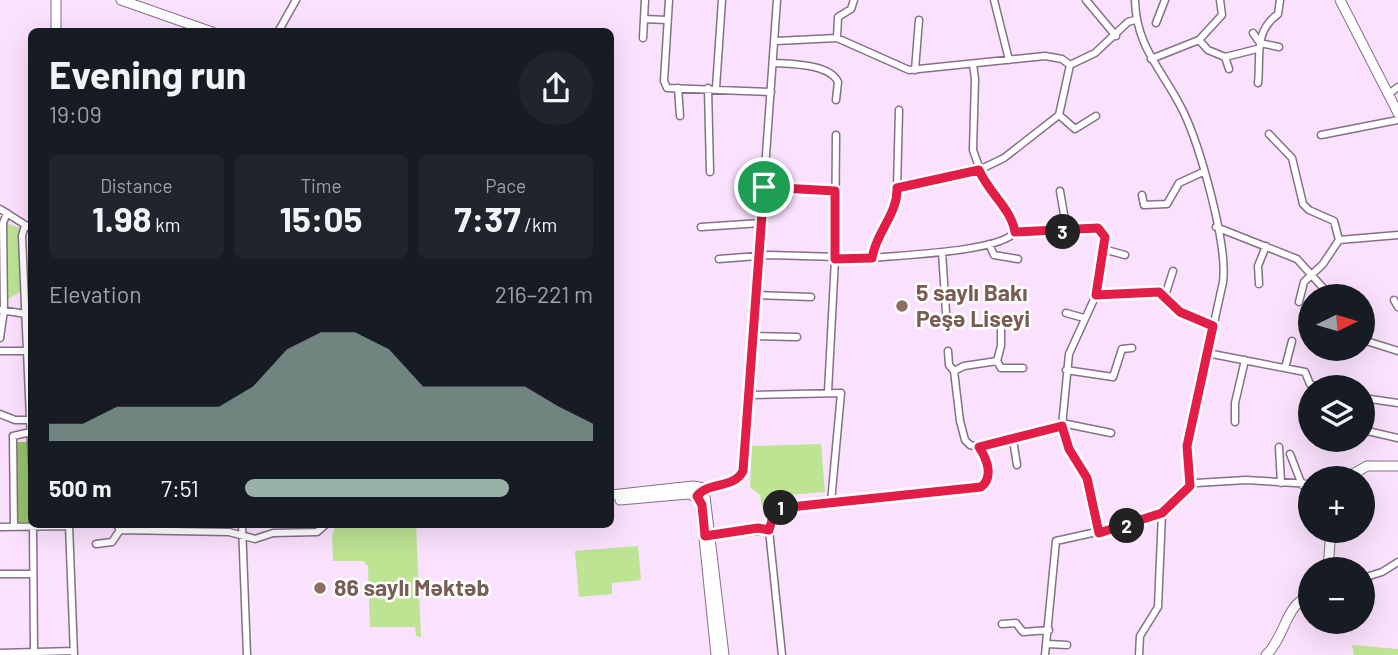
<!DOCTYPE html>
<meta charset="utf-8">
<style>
body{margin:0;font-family:Barlow,sans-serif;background:#20242c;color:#f1f3f6;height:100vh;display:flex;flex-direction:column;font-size:26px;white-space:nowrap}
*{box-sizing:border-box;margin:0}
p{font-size:23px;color:#9ea1a6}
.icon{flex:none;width:38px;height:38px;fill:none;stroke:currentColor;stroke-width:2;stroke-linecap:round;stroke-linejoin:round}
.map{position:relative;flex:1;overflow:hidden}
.drawer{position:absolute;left:28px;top:28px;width:586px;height:500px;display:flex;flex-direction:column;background:#171b24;border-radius:10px;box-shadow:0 7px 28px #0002}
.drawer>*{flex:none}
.needle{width:46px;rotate:85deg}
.buttons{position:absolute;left:1298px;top:284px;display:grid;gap:14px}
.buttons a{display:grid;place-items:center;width:77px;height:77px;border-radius:50%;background:#171b24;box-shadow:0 7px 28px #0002;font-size:35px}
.pin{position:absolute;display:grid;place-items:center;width:60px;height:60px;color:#fff;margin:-30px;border:4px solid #fff;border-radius:50%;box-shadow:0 2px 7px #0007}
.km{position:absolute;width:35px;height:35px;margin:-18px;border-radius:50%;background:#222;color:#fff;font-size:19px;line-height:35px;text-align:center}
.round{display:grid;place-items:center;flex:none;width:74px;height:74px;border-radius:37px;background:#20242c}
.head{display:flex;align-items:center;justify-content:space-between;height:119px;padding:0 21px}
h1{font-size:38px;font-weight:700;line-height:52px}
.figures{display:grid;grid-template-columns:repeat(3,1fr);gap:10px;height:119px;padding:7px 21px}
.figures div{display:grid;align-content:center;border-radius:10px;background:#20242c;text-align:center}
.figures b{font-size:35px;font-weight:700}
.figures small{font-size:19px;font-weight:400}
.figures p{font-size:19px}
.chart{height:196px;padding:14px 21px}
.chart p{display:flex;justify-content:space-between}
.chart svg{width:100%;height:126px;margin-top:7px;fill:#98b2a8;opacity:.7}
ul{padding:0 21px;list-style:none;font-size:23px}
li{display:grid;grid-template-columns:112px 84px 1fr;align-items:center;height:52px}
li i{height:18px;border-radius:9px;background:#98b2a8}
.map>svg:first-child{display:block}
</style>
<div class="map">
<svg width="1398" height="655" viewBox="0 0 1398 655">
<rect width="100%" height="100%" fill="#fae1fd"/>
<path fill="#bce493" d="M 5,223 L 20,228 L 22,291 L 6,300 Z
M 821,444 L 825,492 L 777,496 L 767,507 L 762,507 L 760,495 L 750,487 L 752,446 Z
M 336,525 L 416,525 L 421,637 L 416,636 L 415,627 L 370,627 L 368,566 L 363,561 L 333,561 L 332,535 Z
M 638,546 L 641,580 L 612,583 L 612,594 L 579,597 L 575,551 Z
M 1352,645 L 1398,649 L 1398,655 L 1354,655 Z"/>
<path fill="#97c26a" d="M 14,442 L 30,442 L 31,524 L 15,523 Z"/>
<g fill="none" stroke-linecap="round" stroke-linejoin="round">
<defs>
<path id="street" d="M 669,0 L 664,81 L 667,88 L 771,92
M 994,0 L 1009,60
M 1086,0 L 1116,36
M 1135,0 C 1136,48 1163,70 1183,111 C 1200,146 1228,245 1223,282 L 1187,446 L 1190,486
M 644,19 L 667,20
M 1156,23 L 1165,0
M 278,32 L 296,0
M 1253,33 L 1260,43 L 1279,47
M 643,38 L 645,0
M 837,38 L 838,17 L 851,9 L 854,0
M 1199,40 L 1208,50 L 1225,57 L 1229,69
M 776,41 L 837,38 L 909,70 L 1045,56 L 1062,59 L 1070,65
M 1225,57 L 1257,49
M 1151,59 L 1199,40 L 1222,15 L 1220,0
M 774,63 C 792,64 830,64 838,82 L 836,100
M 973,64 L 975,79 L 973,150 L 985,184 L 1010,217 L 1015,232
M 915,70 L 919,20
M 1258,83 C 1261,57 1253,32 1278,14 L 1280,0
M 678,88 L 680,116
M 708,88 L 710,172
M 716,88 L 722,0
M 1390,93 L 1398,87
M 1059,115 L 1075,129 L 1096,116
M 1269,134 L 1292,158 L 1303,204 L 1309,210 L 1334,221 L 1339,240
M 1321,135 L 1398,120
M 764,187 L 835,191
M 897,188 L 899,110
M 1060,191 L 1067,232
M 1142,195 L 1144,205 L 1167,204 L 1179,183 L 1203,172
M 0,209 L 32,229
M 701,227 L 761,223
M 1216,227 L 1297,259 L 1325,290 L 1336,296
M 1015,232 L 1098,228 L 1105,237 L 1096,295 L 1069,354 L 1062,426 L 1069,449 L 1087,478 L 1099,533
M 989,244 L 994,255 L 1018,259
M 1103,249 L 1125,255
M 942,252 L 946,312
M 872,258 C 899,255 1000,252 1015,232
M 719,259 L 770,255 L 872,258 C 876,232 898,214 897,188 L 979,170 L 1004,158 L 1059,115 L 1070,65 L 1095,53 L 1128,22 L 1135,20
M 1259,284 L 1258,266 L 1266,246
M 757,295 L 811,297
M 1096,295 L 1159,292 L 1179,312 L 1213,325
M 1165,296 L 1173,271
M 1394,300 L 1398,307
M 1299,302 L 1304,282 L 1323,264 L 1339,240 L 1398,235
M 0,310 L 26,314
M 1066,313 L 1084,318
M 754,336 L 797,337
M 0,338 L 4,310 L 3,223 L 7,213
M 1363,340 L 1398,351
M 0,351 L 27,351 L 22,236 L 25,225
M 27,351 L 32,464
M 1207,353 L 1305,372 L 1310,384 L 1319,387
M 997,361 L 1001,346 L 1001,319
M 1285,368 L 1292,341
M 1066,370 L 1113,377 L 1122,349 L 1132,348
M 954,371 L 964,366 L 997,361 L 1001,368 L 1023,368
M 828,392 L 835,259 L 836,135
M 750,395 L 841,393 L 831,502
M 1363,398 L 1398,403
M 0,414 L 15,420 L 32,420
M 1235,422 L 1235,403 L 1245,360
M 1062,423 L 1111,433
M 1363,430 L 1398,438
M 1013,440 L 1017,465
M 979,447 L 1062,426
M 1279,447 L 1281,483
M 1290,454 L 1302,485
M 702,490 L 737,479 L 744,465 L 777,0
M 33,525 L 34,653
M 69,525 L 74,655
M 117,525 L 120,530 L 229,532 L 255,539 L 273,533 L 317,532 L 325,525
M 242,525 L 247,655
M 0,527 L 69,526
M 14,527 L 13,436 L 31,432
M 712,535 L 769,530
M 96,544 L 112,542 L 120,530
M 0,574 L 33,574
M 1363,578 L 1382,572 L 1398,562
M 1002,624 L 1016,623 L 1023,632 L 1049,630
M 1047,644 L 1067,645
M 0,653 L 74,651
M 782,655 L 769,530 L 776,511 L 981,487 L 986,483 C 990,470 986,458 979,447 L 970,445 L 965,440 L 960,421 L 954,371 L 949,365 L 948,351
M 1045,655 L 1056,541 L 1137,523 L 1162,513 L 1183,490 L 1196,483 L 1246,480 L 1311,484
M 1139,655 L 1140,636 L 1158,607 L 1162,513"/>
<path id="secondary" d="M 121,0 L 212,32
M 1340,0 L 1398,113
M 56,32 L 56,0
M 1346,478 L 1367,466 L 1398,466
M 611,495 L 693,486 L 704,488 L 724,655
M 620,500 L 688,494 L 700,498 L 716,655
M 1328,569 L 1331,530
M 1266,655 C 1282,641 1286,610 1302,600 L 1311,601"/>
</defs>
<use href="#street" stroke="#866f88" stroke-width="9"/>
<use href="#secondary" stroke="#866f88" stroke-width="11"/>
<use href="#street" stroke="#fff" stroke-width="6"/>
<use href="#secondary" stroke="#fff" stroke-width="9"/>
</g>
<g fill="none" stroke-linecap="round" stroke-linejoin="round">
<defs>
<path id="route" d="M 979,170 C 988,192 1011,208 1015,232 L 1098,228 L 1105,237 L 1096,295 L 1159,292 L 1180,312 L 1213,326 L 1187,446 L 1190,486 L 1162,513 L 1099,533 L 1087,478 L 1069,449 L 1062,426 L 979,447 C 987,459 994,477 981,487 L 781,508 L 774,514 L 769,530 L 758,528 L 705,536 L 702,505 L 697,496 C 709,481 734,489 743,471 L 764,187 L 835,191 L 835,259 L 872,258 C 876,232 898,214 897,188 Z"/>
</defs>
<use href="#route" stroke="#fff" stroke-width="14"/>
<use href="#route" stroke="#e11d48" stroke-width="9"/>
</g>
<g fill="#8d6e63" stroke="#fff" stroke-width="2.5">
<circle cx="902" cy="306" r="7"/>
<circle cx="320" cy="588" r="7"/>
</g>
<g text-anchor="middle" stroke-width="5" stroke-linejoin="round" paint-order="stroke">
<g font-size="23" font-weight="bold" fill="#785e54" stroke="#fff" text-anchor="start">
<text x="916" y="301">5 saylı Bakı<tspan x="916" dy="26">Peşə Liseyi</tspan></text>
<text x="334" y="596">86 saylı Məktəb</text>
</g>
</g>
</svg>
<div class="buttons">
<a><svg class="needle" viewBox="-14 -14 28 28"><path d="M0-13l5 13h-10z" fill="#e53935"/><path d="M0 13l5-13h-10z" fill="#9ea1a6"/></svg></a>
<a><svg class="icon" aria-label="layers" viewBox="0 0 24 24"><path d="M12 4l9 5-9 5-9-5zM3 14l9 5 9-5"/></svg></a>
<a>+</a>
<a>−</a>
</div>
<div class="pin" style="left:764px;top:187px;background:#1e9e55"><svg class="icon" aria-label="arrive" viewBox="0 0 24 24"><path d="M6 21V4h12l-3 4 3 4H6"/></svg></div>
<b class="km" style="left:781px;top:508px">1</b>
<b class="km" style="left:1127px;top:526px">2</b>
<b class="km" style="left:1063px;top:232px">3</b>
<section class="drawer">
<div class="head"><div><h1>Evening run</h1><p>19:09</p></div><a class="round"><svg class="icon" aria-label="share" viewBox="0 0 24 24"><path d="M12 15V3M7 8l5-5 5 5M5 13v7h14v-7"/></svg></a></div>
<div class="figures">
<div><p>Distance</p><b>1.98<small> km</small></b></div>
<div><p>Time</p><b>15:05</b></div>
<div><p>Pace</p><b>7:37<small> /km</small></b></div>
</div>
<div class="chart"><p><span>Elevation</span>216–221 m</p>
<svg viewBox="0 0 160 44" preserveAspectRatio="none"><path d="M0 44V38L10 38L20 32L30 32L40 32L50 32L60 25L70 12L80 6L90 6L100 12L110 25L120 25L130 25L140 25L150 32L160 38V44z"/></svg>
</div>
<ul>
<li><b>500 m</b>7:51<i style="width:76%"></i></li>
</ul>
</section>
</div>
